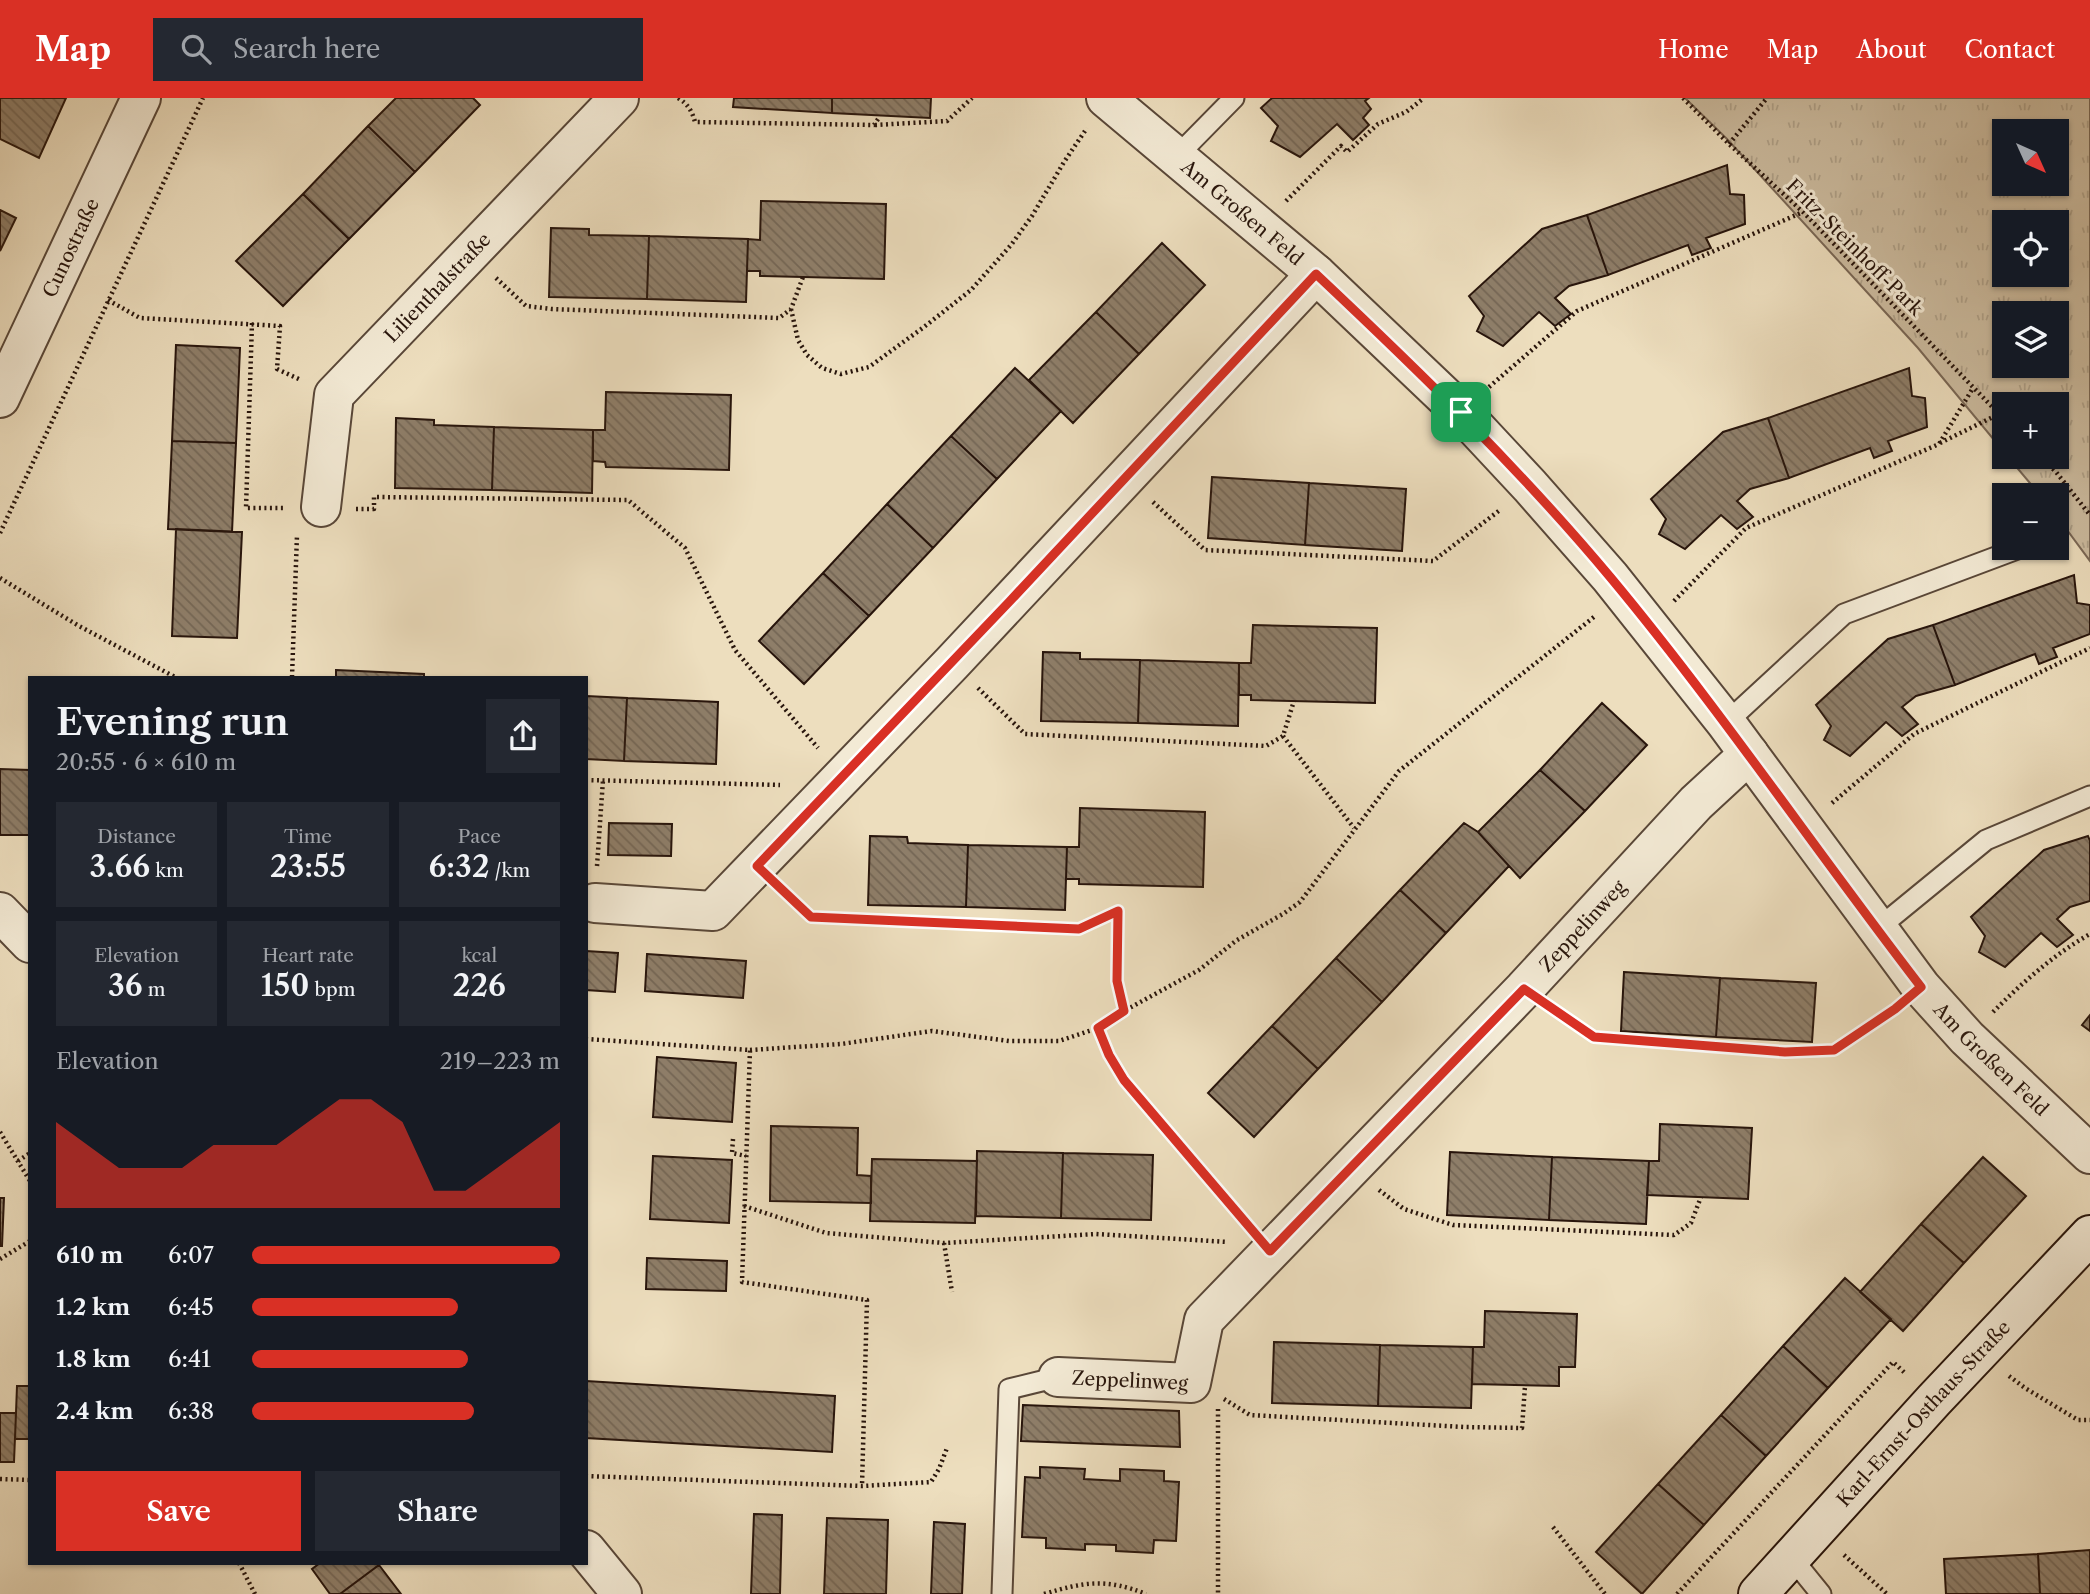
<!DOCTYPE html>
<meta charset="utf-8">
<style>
body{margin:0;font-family:"Libre Caslon Text",serif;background:#242831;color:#f1f3f6;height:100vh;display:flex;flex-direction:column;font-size:26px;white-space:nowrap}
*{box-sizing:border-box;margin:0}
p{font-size:23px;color:#9ea1a6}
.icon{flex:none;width:38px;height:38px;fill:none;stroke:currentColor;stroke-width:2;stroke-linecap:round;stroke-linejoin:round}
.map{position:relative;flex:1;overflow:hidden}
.drawer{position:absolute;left:28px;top:578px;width:560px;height:889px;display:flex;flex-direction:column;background:#171b24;border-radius:0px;box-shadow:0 2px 5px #0004}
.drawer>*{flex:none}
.needle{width:46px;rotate:135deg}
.controls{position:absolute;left:1992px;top:21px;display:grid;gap:14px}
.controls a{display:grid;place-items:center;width:77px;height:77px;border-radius:0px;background:#171b24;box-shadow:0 2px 5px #0004;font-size:35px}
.pin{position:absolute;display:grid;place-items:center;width:60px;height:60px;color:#fff;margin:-30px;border-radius:14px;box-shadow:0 4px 10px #0006}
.round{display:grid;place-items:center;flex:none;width:74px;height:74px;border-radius:0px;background:#242831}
.summary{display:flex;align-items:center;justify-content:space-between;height:119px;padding:0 28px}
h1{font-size:38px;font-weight:600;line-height:52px}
.figures{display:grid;grid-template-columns:repeat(3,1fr);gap:10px;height:119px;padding:7px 28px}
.figures div{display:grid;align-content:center;border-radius:0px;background:#242831;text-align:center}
.figures b{font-size:30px;font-weight:600}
.figures small{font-size:19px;font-weight:400}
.figures p{font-size:19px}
.chart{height:196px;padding:14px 28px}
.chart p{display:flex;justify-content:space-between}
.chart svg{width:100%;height:126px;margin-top:7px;fill:#d93025;opacity:.7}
.primary-button{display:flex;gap:14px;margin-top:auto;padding:14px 28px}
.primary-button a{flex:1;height:80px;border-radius:0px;background:#d93025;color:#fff;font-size:28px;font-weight:600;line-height:80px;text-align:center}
.primary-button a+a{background:#242831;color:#f1f3f6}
ul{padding:0 28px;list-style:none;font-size:23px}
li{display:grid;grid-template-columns:112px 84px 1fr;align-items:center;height:52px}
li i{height:18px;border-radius:9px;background:#d93025}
header{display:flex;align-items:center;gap:42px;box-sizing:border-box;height:98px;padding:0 35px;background:#d93025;color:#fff}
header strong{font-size:33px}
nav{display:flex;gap:38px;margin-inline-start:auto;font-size:24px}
.search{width:490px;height:63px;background:#242831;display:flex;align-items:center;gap:18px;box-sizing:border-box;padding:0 24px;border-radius:0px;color:#9ea1a6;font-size:26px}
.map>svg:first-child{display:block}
</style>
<header>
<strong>Map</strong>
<div class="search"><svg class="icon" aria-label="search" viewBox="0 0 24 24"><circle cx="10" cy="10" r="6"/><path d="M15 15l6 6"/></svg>Search here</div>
<nav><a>Home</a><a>Map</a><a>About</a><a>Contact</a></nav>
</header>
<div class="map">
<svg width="2090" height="1496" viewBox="0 0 2090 1496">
<defs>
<pattern id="park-tufts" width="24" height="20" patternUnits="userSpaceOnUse" patternTransform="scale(1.75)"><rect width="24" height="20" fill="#ccbca0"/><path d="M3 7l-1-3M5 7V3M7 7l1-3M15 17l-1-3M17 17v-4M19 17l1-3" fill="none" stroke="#afa189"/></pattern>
<pattern id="building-back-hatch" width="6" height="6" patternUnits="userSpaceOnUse" patternTransform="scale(1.75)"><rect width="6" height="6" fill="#8e7e69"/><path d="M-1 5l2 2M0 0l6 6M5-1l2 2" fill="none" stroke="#746655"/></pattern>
</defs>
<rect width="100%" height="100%" fill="#eddebe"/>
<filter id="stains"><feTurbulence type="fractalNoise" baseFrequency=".00286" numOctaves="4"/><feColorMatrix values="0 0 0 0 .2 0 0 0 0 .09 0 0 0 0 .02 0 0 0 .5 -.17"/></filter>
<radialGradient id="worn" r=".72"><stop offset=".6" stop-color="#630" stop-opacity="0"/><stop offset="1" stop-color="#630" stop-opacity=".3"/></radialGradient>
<path fill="url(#park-tufts)" stroke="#7a6856" stroke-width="2" fill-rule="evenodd" d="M 1685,0 L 2090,0 L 2090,463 L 2056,417 L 2056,397 L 2040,397 L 2008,359 L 2056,359 L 2056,306 L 2004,306 L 2004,354 L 1918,250 L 1727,41 ZM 2004,33 L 2056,33 L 2056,86 L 2004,86 ZM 2004,124 L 2056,124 L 2056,177 L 2004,177 ZM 2004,215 L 2056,215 L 2056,268 L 2004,268 Z"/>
<path fill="url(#building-back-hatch)" stroke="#28150c" stroke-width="2" d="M 0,0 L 66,0 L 39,60 L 0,41 Z
M 396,0 L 473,0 L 480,7 L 415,74 L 368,28 Z
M 734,0 L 832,0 L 832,15 L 733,9 Z
M 832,0 L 931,0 L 930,20 L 832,15 Z
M 1272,0 L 1369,0 L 1365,3 L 1371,11 L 1363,20 L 1369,27 L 1353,42 L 1337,26 L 1300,59 L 1271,43 L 1278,28 L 1261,10 Z
M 368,28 L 415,74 L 349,141 L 303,96 Z
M 1727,67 L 1730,96 L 1744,97 L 1745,126 L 1706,140 L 1711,150 L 1692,157 L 1688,147 L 1608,177 L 1587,117 Z
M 303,96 L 349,141 L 283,208 L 236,163 Z
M 761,103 L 886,106 L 884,181 L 760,178 L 760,173 L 747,173 L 748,141 L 760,142 Z
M 0,112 L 16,120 L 0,153 Z
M 1587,117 L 1608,177 L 1569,188 L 1555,200 L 1571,216 L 1555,228 L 1539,214 L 1503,248 L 1477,233 L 1484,218 L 1469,198 L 1542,131 Z
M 551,130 L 589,131 L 589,137 L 649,138 L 647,201 L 549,199 Z
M 649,138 L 748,141 L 746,204 L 647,201 Z
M 1162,145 L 1205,187 L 1139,256 L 1096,214 Z
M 1096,214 L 1139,256 L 1073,325 L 1029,282 Z
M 176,247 L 240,250 L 236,345 L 172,343 Z
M 1015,270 L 1061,313 L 997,381 L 951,338 Z
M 1909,270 L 1912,298 L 1925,300 L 1927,329 L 1888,343 L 1892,353 L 1874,360 L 1870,350 L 1789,380 L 1768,320 Z
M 606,294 L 731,297 L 729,372 L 606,369 L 605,364 L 593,363 L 593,332 L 605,332 Z
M 396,320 L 434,322 L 434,327 L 494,329 L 492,392 L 395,390 Z
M 1768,320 L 1789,380 L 1750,391 L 1737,403 L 1753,419 L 1737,431 L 1721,417 L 1685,451 L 1659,436 L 1666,421 L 1651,401 L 1723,334 Z
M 494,329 L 593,332 L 592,395 L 492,392 Z
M 951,338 L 997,381 L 933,450 L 887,406 Z
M 172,343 L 236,345 L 232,434 L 168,431 Z
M 1212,379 L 1309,385 L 1305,447 L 1208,440 Z
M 1309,385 L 1406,391 L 1402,453 L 1305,447 Z
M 887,406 L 933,450 L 869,518 L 823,475 Z
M 176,431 L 242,434 L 237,540 L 172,538 Z
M 823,475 L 869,518 L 804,586 L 759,543 Z
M 2074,477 L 2077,505 L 2090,507 L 2090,536 L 2053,550 L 2057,559 L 2039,566 L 2035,556 L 1955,587 L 1933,527 Z
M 1253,527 L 1377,530 L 1375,605 L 1251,602 L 1251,597 L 1239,597 L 1239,565 L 1251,565 Z
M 1933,527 L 1955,587 L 1916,598 L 1902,609 L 1918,626 L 1902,638 L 1886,624 L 1850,658 L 1824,642 L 1831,628 L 1816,607 L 1888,541 Z
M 1043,554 L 1080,555 L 1080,561 L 1140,562 L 1138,625 L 1041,623 Z
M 1140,562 L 1239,565 L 1238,628 L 1138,625 Z
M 336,572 L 424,576 L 424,579 L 336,579 Z
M 586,598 L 627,600 L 624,663 L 586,661 Z
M 627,600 L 718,604 L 716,666 L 624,663 Z
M 1602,605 L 1647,647 L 1585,713 L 1540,672 Z
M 0,671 L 30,672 L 30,737 L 0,737 Z
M 1540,672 L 1585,713 L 1520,780 L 1478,734 Z
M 1080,710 L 1205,714 L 1203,789 L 1079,786 L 1079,781 L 1066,781 L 1067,749 L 1079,749 Z
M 609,725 L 672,726 L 671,758 L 608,757 Z
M 1464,725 L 1478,734 L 1509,768 L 1446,835 L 1400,792 Z
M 870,738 L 907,739 L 908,745 L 968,747 L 966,809 L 868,807 Z
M 2088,738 L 2090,743 L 2090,803 L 2070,809 L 2057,821 L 2073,837 L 2057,849 L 2041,835 L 2005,869 L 1979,854 L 1985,838 L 1971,819 L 2044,752 Z
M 968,747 L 1067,749 L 1065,812 L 966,809 Z
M 1400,792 L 1446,835 L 1382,904 L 1336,860 Z
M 586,853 L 618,855 L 615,894 L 586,892 Z
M 647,856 L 746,863 L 743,900 L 645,893 Z
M 1336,860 L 1382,904 L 1318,971 L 1272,928 Z
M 1624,874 L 1720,880 L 1716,939 L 1621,933 Z
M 1720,880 L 1816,885 L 1812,944 L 1716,939 Z
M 2090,917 L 2090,933 L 2082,927 Z
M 1272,928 L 1318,971 L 1254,1039 L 1208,995 Z
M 657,959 L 736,965 L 732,1024 L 653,1019 Z
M 1660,1026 L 1752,1030 L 1748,1101 L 1647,1097 L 1649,1063 L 1659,1063 Z
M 771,1028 L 858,1030 L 857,1077 L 871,1078 L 871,1105 L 770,1103 Z
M 977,1053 L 1063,1055 L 1061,1120 L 976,1118 Z
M 1450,1054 L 1552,1059 L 1549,1122 L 1447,1117 Z
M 1063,1055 L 1153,1057 L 1151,1122 L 1061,1120 Z
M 653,1058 L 732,1062 L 729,1125 L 650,1121 Z
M 1552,1059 L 1649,1063 L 1646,1126 L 1549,1122 Z
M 1983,1059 L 2026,1098 L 1964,1165 L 1921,1126 Z
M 872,1061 L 977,1063 L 975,1125 L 870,1123 Z
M 0,1100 L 4,1100 L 2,1148 L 0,1148 Z
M 1921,1126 L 1964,1165 L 1903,1233 L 1860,1194 Z
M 647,1160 L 727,1163 L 726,1193 L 646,1191 Z
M 1845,1180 L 1891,1221 L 1828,1290 L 1783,1248 Z
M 1485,1213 L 1577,1216 L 1575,1269 L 1559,1269 L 1559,1288 L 1472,1286 L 1473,1249 L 1484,1249 Z
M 1274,1244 L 1380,1247 L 1378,1308 L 1272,1305 Z
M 1380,1247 L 1473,1249 L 1471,1310 L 1378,1308 Z
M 1783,1248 L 1828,1290 L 1766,1358 L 1721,1317 Z
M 586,1283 L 835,1298 L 832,1354 L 586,1340 Z
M 17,1288 L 30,1288 L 30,1341 L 15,1341 Z
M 1023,1307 L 1179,1313 L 1180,1349 L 1021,1343 Z
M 0,1315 L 16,1315 L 14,1364 L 0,1364 Z
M 1721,1317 L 1766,1358 L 1704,1427 L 1658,1386 Z
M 1040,1369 L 1085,1371 L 1084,1381 L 1120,1383 L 1120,1371 L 1164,1373 L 1164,1383 L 1179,1384 L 1176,1443 L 1154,1442 L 1153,1455 L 1116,1453 L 1116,1447 L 1085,1446 L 1085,1452 L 1046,1450 L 1046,1440 L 1022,1439 L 1025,1379 L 1040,1380 Z
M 1658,1386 L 1704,1427 L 1642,1496 L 1596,1454 Z
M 754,1416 L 782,1417 L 780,1496 L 751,1496 Z
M 827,1420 L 888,1422 L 886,1496 L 824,1496 Z
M 934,1424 L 965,1426 L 962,1496 L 931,1496 Z
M 2090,1452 L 2090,1496 L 2040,1496 L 2038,1456 Z
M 2038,1456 L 2040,1496 L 1946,1496 L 1944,1461 Z
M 320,1465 L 377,1465 L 379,1467 L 340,1496 L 330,1496 L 312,1471 Z
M 379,1467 L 401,1496 L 340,1496 Z"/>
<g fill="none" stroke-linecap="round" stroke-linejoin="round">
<defs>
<path id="lane" d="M 1177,58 L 1234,0
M 1726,625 L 1844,516 L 2020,450
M 1876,832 L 1986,742 L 2090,698
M 1791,1459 L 1821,1496
M 1002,1496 L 1009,1291 L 1058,1279"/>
<g id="street">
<path id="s1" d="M 1106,0 L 1316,176 L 1461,314 L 1530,388 L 1610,479 L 1726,625 L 1921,889 L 1967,940 L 2090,1056"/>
<path id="s2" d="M 0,300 L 141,0"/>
<path id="s3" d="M 321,409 L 334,297 L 619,0"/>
<path d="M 595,805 L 713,813 L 952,565 L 1316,176"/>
<path d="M 0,814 L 30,845"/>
<path id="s4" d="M 1058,1279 L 1191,1285 L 1204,1222 L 1524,891 L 1696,705 L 1749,656"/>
<path d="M 586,1452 L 622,1496"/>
</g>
<g id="secondary">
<path id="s5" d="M 1758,1496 L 1934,1302 L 2090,1137"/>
</g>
</defs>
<use href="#lane" stroke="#594738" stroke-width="23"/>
<use href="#street" stroke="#594738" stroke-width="42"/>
<use href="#secondary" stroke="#28150c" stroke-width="42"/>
<path stroke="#28150c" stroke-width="4.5" stroke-dasharray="2 3.5" stroke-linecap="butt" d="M 678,0 C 688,6 692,13 695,24 L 874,27 L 880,18
M 1683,0 L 1729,46 L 1803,114 L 2004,321
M 875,27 L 947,23 L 972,0
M 1729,46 L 1767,0
M 1286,103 L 1341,48 L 1347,54 L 1378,26 L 1406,14 L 1424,0
M 496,180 L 526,208 L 552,211 L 779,220 L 791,211 L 803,179
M 108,202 L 140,220 L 280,228 L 277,271 L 301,282
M 791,211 L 798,242 L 807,257 L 822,270 L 841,276 L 869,269 L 924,229 L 971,192 L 1011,147 L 1032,118 L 1064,64 L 1087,30
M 252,225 L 246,410 L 285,410
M 1489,289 L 1577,213 L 1803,114
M 1940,345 L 1999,316
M 2041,359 L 2056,374 L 2090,417
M 1153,404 L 1205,452 L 1433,463 L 1500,412
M 356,411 L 374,411 L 374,399 L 628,402 L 685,450 L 735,552 L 818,650
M 0,435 L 203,0
M 0,480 L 79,528 L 175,579
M 1674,503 L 1746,430 L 1939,346 L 1973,290
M 292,579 L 297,437
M 978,590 L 1025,636 L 1266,648 L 1283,638 L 1294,603
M 1283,638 L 1354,730
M 586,682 L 780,687
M 1832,705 L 1914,636 L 2090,550
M 597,768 L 603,682
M 782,793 L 811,819 L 1079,831 L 1118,813 L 1117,883 L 1124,913
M 1556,913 L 1594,939 L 1785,955 L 1834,952 L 1894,912
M 1993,914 C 2022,885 2053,857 2090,836
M 1098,930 L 1109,957 L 1124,982 L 1247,1126
M 586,941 L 750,952 L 742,1184 L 867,1202 L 862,1388
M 750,952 L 841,946 L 932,933 L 1009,943 L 1059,943 L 1098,930 L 1124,913 L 1199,872 L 1237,842 L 1283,816 L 1300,804 L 1399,673 L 1594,519
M 0,1034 L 30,1083
M 733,1041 L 732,1055 L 746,1058
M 18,1063 L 30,1055
M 1379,1092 L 1404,1111 L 1453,1127 L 1674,1137 L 1691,1125 L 1701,1099
M 744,1108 L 826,1135 L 944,1145 L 1096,1136 L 1228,1144
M 944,1145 L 952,1194
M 0,1161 L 30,1143
M 2009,1278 L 2025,1290 L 2078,1322 L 2090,1322
M 1224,1301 L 1250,1317 L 1464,1329 L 1522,1330 L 1525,1288
M 1218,1311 L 1218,1496
M 586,1378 L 862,1388 L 931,1384 L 939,1371 L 947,1350
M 0,1381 L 30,1382
M 1553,1429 L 1605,1496
M 1844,1457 L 1887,1496
M 239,1465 L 255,1496
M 1044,1496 C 1084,1484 1106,1480 1146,1496
M 1677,1496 L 1893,1264 L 1906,1276"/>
<use href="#lane" stroke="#f3ead5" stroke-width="19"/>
<use href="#street" stroke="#f3ead5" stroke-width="38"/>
<use href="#secondary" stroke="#f3ead5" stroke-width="38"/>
</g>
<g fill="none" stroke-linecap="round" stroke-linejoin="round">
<defs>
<path id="route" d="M 1316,176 C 1419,273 1520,371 1611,480 C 1720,611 1816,753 1921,889 L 1895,911 L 1834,952 L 1785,954 L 1594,939 L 1524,891 L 1270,1153 L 1124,982 L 1109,957 L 1098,930 L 1124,913 L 1117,883 L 1118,813 L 1079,831 L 811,819 L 757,768 L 1010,503 Z"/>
</defs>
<use href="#route" stroke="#fff" stroke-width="14"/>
<use href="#route" stroke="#d93025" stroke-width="9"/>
</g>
<g text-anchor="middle" stroke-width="6" stroke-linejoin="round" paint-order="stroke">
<g font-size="19" fill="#28150c" stroke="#f3ead5">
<text dy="7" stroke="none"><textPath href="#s1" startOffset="178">Am Großen Feld</textPath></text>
<text transform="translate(1855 149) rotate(45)" y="7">Fritz-Steinhoff-Park</text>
<text dy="7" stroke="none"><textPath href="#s2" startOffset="166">Cunostraße</textPath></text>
<text dy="7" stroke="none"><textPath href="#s3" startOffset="262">Lilienthalstraße</textPath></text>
<text dy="7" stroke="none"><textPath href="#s4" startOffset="744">Zeppelinweg</textPath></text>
<text dy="7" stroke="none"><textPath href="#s1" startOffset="1312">Am Großen Feld</textPath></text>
<text dy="7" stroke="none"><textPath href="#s4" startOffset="72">Zeppelinweg</textPath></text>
<text dy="7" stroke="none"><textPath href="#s5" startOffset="245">Karl-Ernst-Osthaus-Straße</textPath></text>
</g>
</g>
<rect width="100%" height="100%" filter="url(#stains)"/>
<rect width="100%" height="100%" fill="url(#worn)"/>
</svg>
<div class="controls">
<a><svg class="needle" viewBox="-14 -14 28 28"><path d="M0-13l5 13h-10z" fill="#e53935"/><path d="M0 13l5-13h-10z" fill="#9ea1a6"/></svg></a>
<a><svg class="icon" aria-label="locate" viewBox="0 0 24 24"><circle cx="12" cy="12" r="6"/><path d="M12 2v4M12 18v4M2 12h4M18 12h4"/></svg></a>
<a><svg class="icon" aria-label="layers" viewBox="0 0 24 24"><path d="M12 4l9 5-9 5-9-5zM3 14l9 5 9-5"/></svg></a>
<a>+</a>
<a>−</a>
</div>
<div class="pin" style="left:1461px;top:314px;background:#1e9e55"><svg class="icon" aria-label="arrive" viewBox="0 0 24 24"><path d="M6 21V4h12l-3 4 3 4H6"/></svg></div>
<section class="drawer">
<div class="summary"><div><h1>Evening run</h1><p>20:55 · 6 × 610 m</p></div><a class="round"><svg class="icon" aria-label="share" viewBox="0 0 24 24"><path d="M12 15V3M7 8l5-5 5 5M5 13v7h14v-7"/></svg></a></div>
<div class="figures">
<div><p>Distance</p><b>3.66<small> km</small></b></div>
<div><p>Time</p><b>23:55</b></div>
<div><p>Pace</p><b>6:32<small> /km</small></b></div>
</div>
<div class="figures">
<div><p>Elevation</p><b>36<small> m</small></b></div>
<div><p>Heart rate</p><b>150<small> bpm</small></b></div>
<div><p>kcal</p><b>226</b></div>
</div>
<div class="chart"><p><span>Elevation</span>219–223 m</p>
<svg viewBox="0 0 160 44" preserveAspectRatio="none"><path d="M0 44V14L10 22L20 30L30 30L40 30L50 22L60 22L70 22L80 14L90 6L100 6L110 14L120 38L130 38L140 30L150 22L160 14V44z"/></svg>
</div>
<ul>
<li><b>610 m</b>6:07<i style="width:100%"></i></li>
<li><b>1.2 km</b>6:45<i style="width:67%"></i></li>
<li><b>1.8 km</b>6:41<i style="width:70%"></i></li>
<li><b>2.4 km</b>6:38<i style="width:72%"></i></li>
</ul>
<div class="primary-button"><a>Save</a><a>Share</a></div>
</section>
</div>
